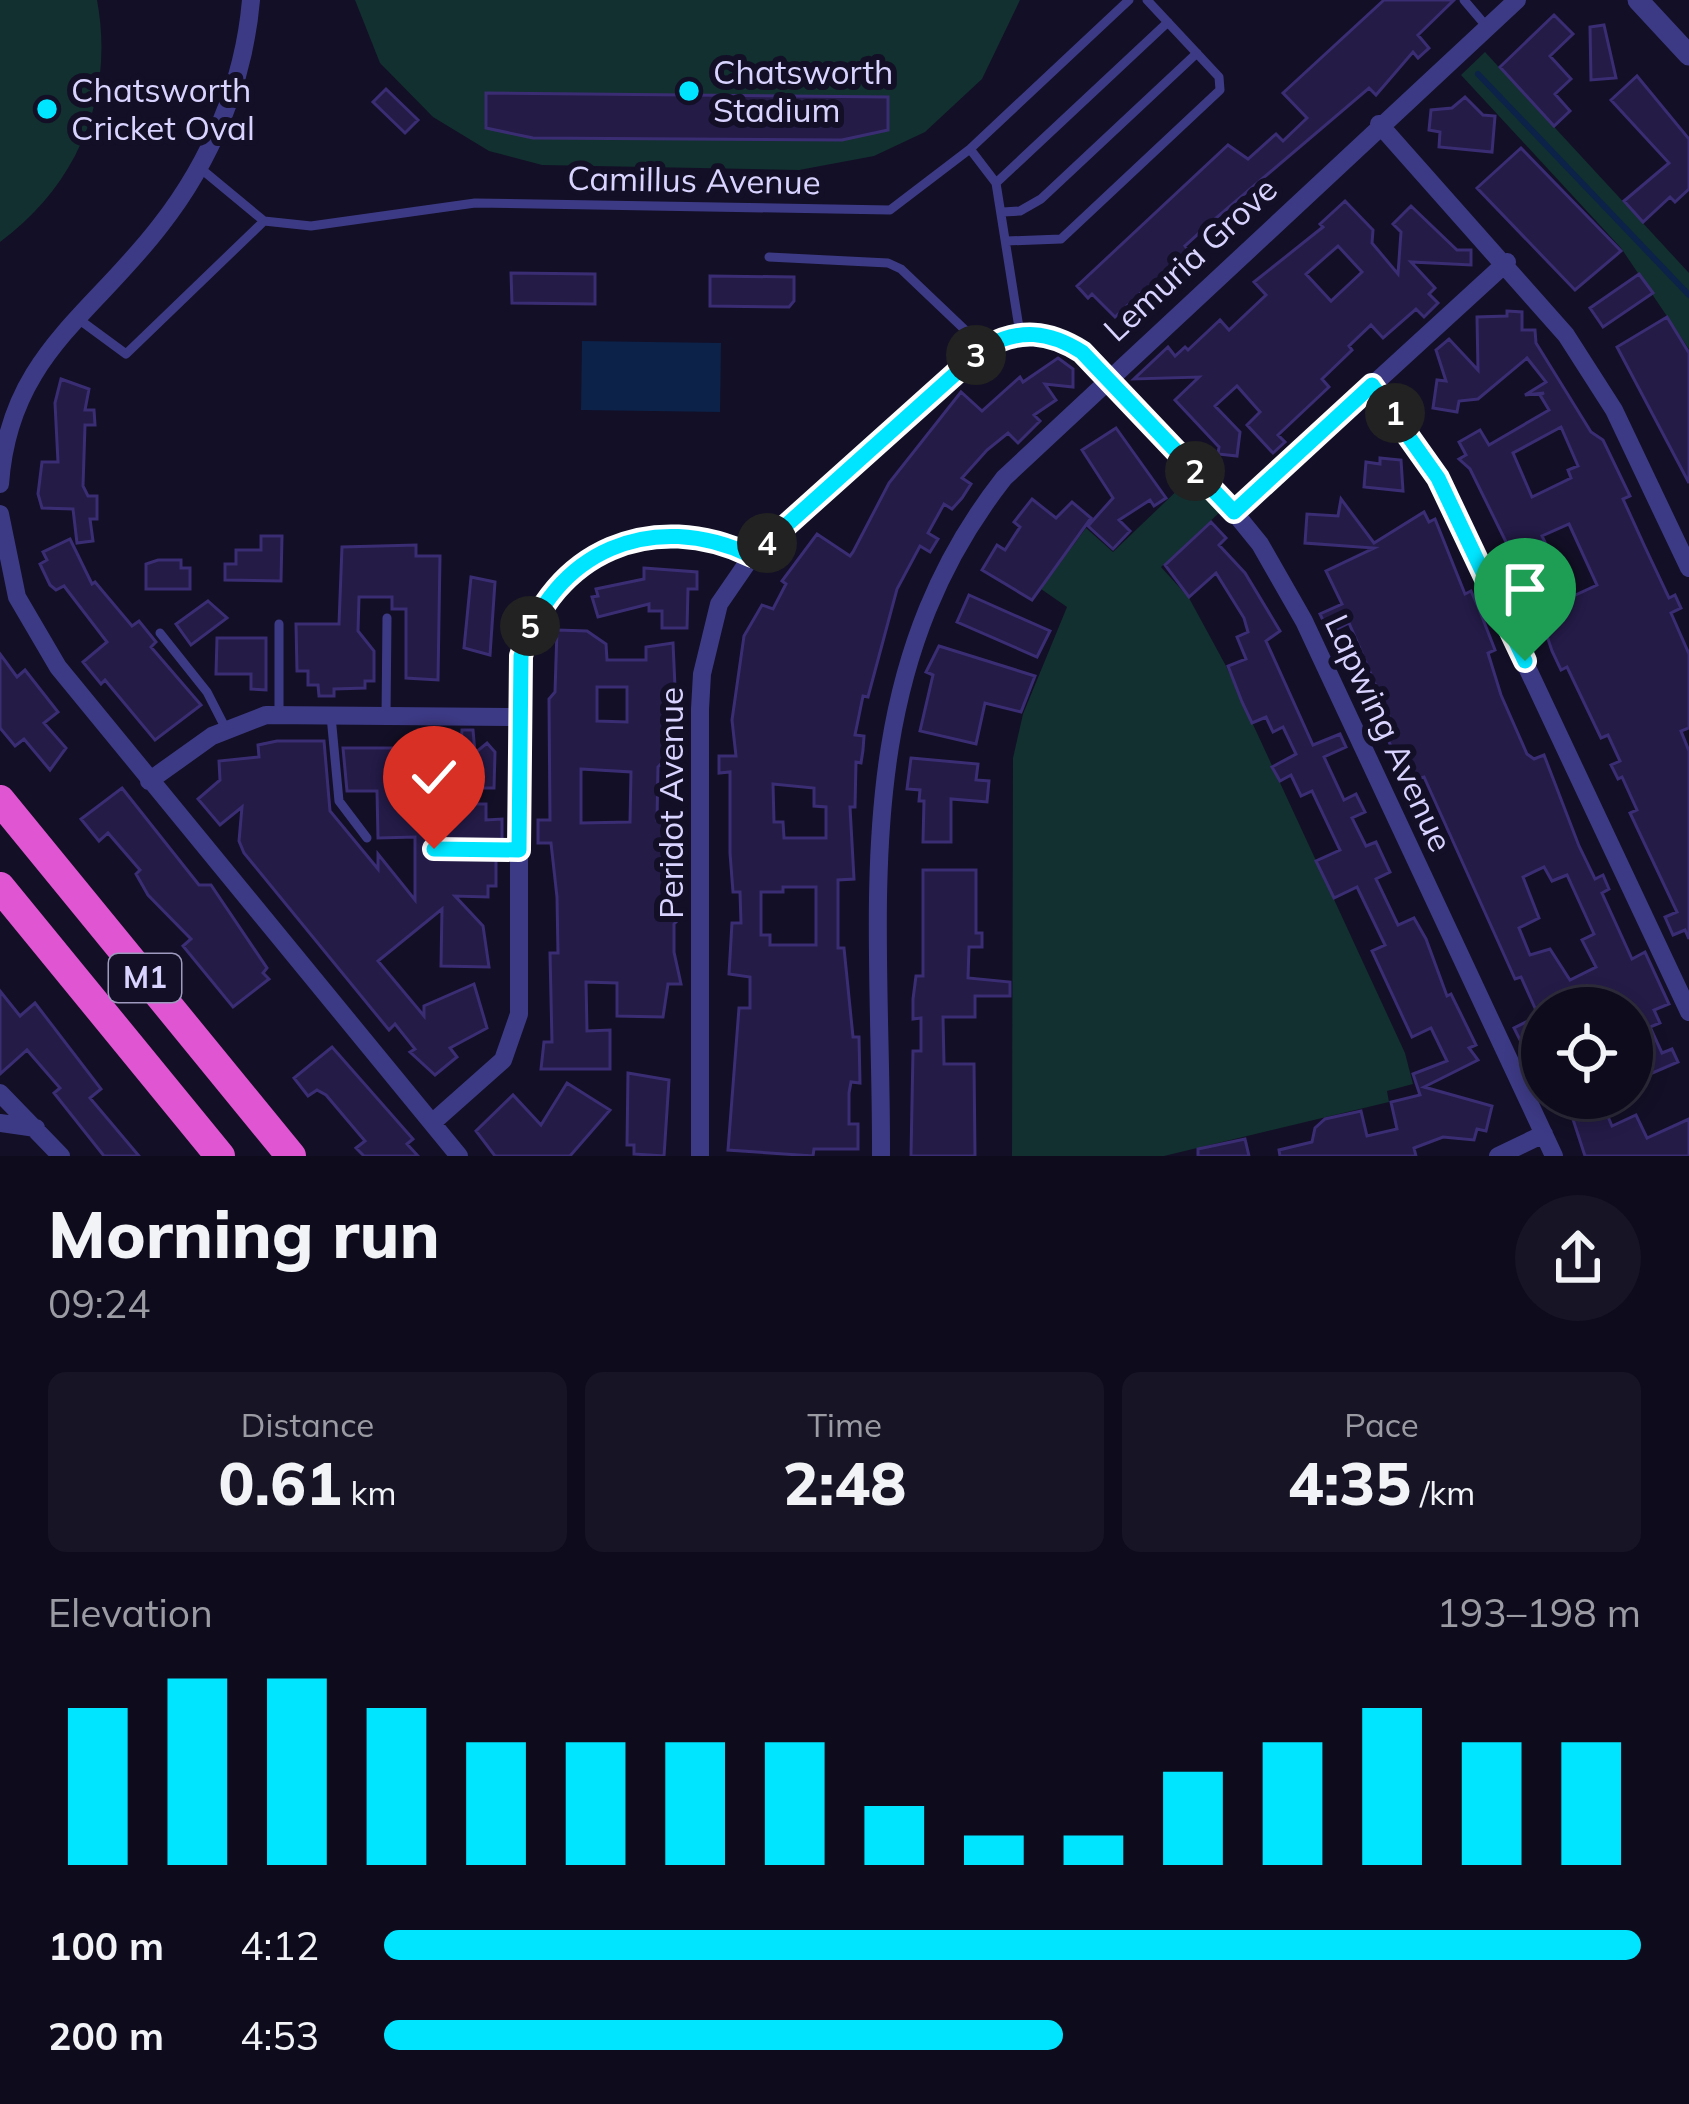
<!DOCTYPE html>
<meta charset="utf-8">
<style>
body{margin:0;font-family:Mulish,sans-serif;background:#171425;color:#f1f3f6;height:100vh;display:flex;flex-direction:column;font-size:45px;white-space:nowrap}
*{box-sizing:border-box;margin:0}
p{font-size:39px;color:#9b9ba3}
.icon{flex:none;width:66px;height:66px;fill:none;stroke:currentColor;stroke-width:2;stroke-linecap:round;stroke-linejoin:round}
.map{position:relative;height:1156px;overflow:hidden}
.panel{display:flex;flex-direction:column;background:#0e0b1c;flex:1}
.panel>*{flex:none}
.buttons{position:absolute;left:1521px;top:987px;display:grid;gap:24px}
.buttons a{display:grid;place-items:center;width:132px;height:132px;border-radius:50%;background:#0e0b1c;box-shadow:0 6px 18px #0003,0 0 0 3px #2e2b3b;font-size:60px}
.pin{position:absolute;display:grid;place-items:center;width:102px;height:102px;color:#fff;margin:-123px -51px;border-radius:50% 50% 50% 0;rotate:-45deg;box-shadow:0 0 12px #0007}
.pin .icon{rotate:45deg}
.km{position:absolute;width:60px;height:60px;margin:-30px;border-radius:50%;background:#222;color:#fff;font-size:33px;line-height:60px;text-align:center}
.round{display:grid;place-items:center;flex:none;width:126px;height:126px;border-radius:63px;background:#171425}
.head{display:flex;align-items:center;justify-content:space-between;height:204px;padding:0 48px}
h1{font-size:66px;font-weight:800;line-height:90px}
.stats{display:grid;grid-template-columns:repeat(3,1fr);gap:18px;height:204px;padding:12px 48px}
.stats div{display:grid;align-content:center;border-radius:18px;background:#171425;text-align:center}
.stats b{font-size:60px;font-weight:800}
.stats small{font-size:33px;font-weight:400}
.stats p{font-size:33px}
.chart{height:336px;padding:24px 48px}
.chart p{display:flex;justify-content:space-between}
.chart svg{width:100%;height:216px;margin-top:12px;stroke:#00e5ff;stroke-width:6}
ul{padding:0 48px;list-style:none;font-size:39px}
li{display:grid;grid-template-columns:192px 144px 1fr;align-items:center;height:90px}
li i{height:30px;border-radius:15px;background:#00e5ff}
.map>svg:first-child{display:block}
</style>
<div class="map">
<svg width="1689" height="1156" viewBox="0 0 1689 1156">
<rect width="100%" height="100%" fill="#130f26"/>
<path fill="#12302f" d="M 0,0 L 97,0 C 115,96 78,184 0,242 Z
M 355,0 L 1020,0 L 982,79 L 925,132 L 874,156 L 799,170 L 542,165 L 489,151 L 433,117 L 380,63 Z
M 1485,52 L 1689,273 L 1689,349 L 1621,248 L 1461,75 Z
M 1189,479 L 1219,513 L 1161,567 L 1189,598 L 1226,666 L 1405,1053 L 1413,1084 L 1387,1091 L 1389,1102 L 1164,1156 L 1012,1156 L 1013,758 L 1023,714 L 1067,607 L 1041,589 L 1086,528 L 1113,552 Z"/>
<path fill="#0c2248" d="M 582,341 L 721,343 L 720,412 L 581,410 Z"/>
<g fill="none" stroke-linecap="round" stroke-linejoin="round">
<path stroke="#0c2248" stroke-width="6" d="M 1478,74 L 1689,295"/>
</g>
<path fill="#241b47" stroke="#3b2d73" stroke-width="3" fill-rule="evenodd" d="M 1384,0 L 1454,0 L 1418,35 L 1429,48 L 1418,58 L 1413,52 L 1376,95 L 1369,88 L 1208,225 L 1185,246 L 1194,257 L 1153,295 L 1146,288 L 1115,317 L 1092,294 L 1088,298 L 1077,286 L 1228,145 L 1248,159 L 1276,134 L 1283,141 L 1307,118 L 1283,93 Z
M 1554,15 L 1573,34 L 1550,56 L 1571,79 L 1555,94 L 1570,111 L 1554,126 L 1500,67 Z
M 1604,25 L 1616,78 L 1591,80 L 1590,27 Z
M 1637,76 L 1689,139 L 1689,189 L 1675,202 L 1670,197 L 1643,222 L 1624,201 L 1669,163 L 1611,100 Z
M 386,89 L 418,120 L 405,133 L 373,102 Z
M 486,93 L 888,97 L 888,130 L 842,140 L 533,138 L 486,128 Z
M 1465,97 L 1483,115 L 1495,116 L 1492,152 L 1439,147 L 1440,132 L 1429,130 L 1431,110 L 1452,108 Z
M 1521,148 L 1621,251 L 1575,290 L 1477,188 Z
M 1345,201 L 1373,230 L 1372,243 L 1398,274 L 1401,232 L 1393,224 L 1411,206 L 1457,250 L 1471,250 L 1471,265 L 1411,262 L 1435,288 L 1429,294 L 1438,303 L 1424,317 L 1416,309 L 1383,338 L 1371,325 L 1349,346 L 1352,350 L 1322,379 L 1329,387 L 1278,435 L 1285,442 L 1273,453 L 1247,425 L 1260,412 L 1237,386 L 1215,406 L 1240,432 L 1237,456 L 1218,454 L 1219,447 L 1175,400 L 1199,377 L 1134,379 L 1168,347 L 1175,356 L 1185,347 L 1188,350 L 1220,320 L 1229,330 L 1266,295 L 1254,282 L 1323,227 L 1320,224 ZM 1338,246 L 1362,272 L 1331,301 L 1306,274 Z
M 511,273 L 595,274 L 595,304 L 512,303 Z
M 1639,274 L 1653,293 L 1603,327 L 1590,308 Z
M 710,276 L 794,277 L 794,301 L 789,307 L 710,306 Z
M 1507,311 L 1522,312 L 1522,330 L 1535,330 L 1536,343 L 1591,432 L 1603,440 L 1630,496 L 1623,499 L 1645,547 L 1669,598 L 1675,595 L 1681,608 L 1671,613 L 1689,654 L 1689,728 L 1681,731 L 1689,751 L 1689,939 L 1685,930 L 1673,935 L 1665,917 L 1677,912 L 1630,813 L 1637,810 L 1622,777 L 1618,779 L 1611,765 L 1620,761 L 1608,735 L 1601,738 L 1567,667 L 1561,670 L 1552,651 L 1543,624 L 1558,617 L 1538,575 L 1532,565 L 1526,568 L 1513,544 L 1508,546 L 1470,469 L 1459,459 L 1466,455 L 1459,442 L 1480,430 L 1489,445 L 1549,410 L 1540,395 L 1544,393 L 1525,395 L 1546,382 L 1527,358 L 1478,399 L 1459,401 L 1457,412 L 1433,408 L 1437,380 L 1446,381 L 1436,350 L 1449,339 L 1478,370 L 1477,317 L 1507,316 ZM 1561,427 L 1578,466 L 1568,470 L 1571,478 L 1532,497 L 1513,453 ZM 1569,524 L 1597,585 L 1571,597 L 1542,536 Z
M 1667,317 L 1689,353 L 1689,483 L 1617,347 Z
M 1058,358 L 1073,369 L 1073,387 L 1045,384 L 1056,400 L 1034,415 L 1040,421 L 1018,443 L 1008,433 L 987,450 L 962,478 L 971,484 L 962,498 L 952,509 L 944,504 L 928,533 L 938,539 L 930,552 L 920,546 L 897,589 L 868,697 L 863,696 L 855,735 L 864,736 L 863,750 L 861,763 L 856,762 L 855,807 L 850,807 L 854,879 L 838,880 L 838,948 L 844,948 L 853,1037 L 859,1037 L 860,1083 L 851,1082 L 849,1093 L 849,1124 L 858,1124 L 858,1149 L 814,1149 L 813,1156 L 728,1150 L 739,1008 L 750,1008 L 750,977 L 729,974 L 732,923 L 741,923 L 740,892 L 733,892 L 730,853 L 730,772 L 719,773 L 719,756 L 736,756 L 732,720 L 744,636 L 762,605 L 773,609 L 786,584 L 782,581 L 817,534 L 850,556 L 853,552 L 889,483 L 961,392 L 982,411 L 1020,377 L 1023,382 ZM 773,784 L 814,788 L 814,806 L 826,807 L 826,838 L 784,838 L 783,822 L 774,822 ZM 783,887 L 816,887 L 816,945 L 770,945 L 770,935 L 761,935 L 761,892 L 783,892 Z
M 61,379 L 89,389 L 85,410 L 94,410 L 95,425 L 85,425 L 83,486 L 88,496 L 97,496 L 97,519 L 90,519 L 93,541 L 77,543 L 73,509 L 42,508 L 38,494 L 42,462 L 58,462 L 55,403 Z
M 1116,428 L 1166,498 L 1154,506 L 1150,500 L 1119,520 L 1130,531 L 1113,549 L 1088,526 L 1113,498 L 1082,450 Z
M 1380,458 L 1401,460 L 1403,491 L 1364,487 L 1366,462 L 1380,464 Z
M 1032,499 L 1056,518 L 1072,502 L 1091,518 L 1032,600 L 982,570 L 997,545 L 1005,550 L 1020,527 L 1014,522 Z
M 1341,499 L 1374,543 L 1424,512 L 1429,522 L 1435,519 L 1465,594 L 1471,591 L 1479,609 L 1495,650 L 1488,653 L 1501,695 L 1527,754 L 1534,759 L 1544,755 L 1579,846 L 1595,879 L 1603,875 L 1609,889 L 1602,893 L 1632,959 L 1645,952 L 1669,1004 L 1654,1010 L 1660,1023 L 1650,1027 L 1662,1053 L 1672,1049 L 1678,1062 L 1634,1081 L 1632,1008 L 1535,1008 L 1521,977 L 1515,979 L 1424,777 L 1407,782 L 1385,733 L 1394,728 L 1349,623 L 1329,633 L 1320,614 L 1342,604 L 1326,571 L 1374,548 L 1305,543 L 1307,514 L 1338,516 ZM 1544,867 L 1552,881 L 1567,875 L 1594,934 L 1582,940 L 1596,967 L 1570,980 L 1550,949 L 1530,955 L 1519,928 L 1539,918 L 1523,877 Z
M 1211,522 L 1226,538 L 1219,545 L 1245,573 L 1280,631 L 1266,641 L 1313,745 L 1340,734 L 1346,747 L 1324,757 L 1344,800 L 1356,794 L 1365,812 L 1352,818 L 1366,846 L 1376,842 L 1390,872 L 1376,879 L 1398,925 L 1414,918 L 1426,939 L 1447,996 L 1451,994 L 1476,1045 L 1469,1048 L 1478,1060 L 1424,1087 L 1492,1106 L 1486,1131 L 1477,1129 L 1474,1140 L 1443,1137 L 1414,1148 L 1416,1156 L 1280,1156 L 1279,1150 L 1312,1142 L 1315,1128 L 1325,1119 L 1361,1111 L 1367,1136 L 1397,1129 L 1391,1102 L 1420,1095 L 1413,1074 L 1447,1061 L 1431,1028 L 1412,1037 L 1372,951 L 1385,945 L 1357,887 L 1334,898 L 1316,861 L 1340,850 L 1312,791 L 1301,796 L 1291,775 L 1280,781 L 1272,767 L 1296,754 L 1283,727 L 1273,732 L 1266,717 L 1252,723 L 1242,702 L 1228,666 L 1246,659 L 1237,637 L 1248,632 L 1244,618 L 1216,573 L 1189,597 L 1165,565 Z
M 261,536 L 282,536 L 281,581 L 225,580 L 225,564 L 236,564 L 236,550 L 261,550 Z
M 70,539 L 92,584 L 95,582 L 132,626 L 139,621 L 156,642 L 151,647 L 201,705 L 155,740 L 105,680 L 101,684 L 83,662 L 107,642 L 64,586 L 56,590 L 50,585 L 40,564 L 47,560 L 43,552 Z
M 416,545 L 416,556 L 440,556 L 438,680 L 406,678 L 406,609 L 392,609 L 392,597 L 359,597 L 358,631 L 374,651 L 374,681 L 365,681 L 365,688 L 334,689 L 334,696 L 319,696 L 318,685 L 308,685 L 308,671 L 297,671 L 296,624 L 339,624 L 342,547 Z
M 158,560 L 181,560 L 181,568 L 190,568 L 190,589 L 146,589 L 146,564 Z
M 644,568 L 697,572 L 697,589 L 688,589 L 687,628 L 662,628 L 662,611 L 649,611 L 649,604 L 598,617 L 592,597 L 598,596 L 596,589 L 644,579 Z
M 471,577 L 495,582 L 490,655 L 464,648 Z
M 969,595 L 1050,631 L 1037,657 L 957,622 Z
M 208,601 L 227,618 L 191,645 L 176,624 Z
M 557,630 L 587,631 L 606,644 L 607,660 L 646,660 L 646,647 L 673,643 L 675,687 L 682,687 L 682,703 L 673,703 L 672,752 L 658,767 L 657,820 L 675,820 L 674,912 L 681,917 L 674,924 L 674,952 L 681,984 L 668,984 L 663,1017 L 617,1016 L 617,983 L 586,982 L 587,1031 L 610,1030 L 610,1069 L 541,1069 L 544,1042 L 552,1042 L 550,953 L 558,953 L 557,897 L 551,843 L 538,843 L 538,820 L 550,820 L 549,699 L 555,692 ZM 597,687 L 627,687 L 627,722 L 597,721 ZM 581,769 L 631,772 L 630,822 L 581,823 Z
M 217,638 L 266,638 L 266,690 L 251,689 L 251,674 L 216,674 Z
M 939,646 L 1035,676 L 1021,712 L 985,703 L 976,744 L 920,731 L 933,675 L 926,672 Z
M 0,654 L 17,677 L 25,670 L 58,712 L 44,723 L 66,748 L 50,770 L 24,739 L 15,746 L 0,728 Z
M 462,730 L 473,730 L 475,753 L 487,743 L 495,752 L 494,788 L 475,788 L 475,775 L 464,764 L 435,766 L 434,811 L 469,811 L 469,804 L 486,804 L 486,820 L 502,819 L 502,840 L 433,840 L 425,850 L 434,858 L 496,859 L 496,886 L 488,886 L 488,897 L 455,896 L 483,926 L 489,967 L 441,966 L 442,909 L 378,961 L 424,1016 L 424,1006 L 474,984 L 487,1028 L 450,1048 L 457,1057 L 435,1075 L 410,1052 L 415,1049 L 395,1024 L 389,1030 L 244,853 L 239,841 L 242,807 L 220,825 L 198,799 L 220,780 L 219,761 L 259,757 L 258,745 L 277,741 L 324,741 L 330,811 L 378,869 L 378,854 L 415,900 L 415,837 L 378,838 L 377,791 L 347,791 L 343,748 L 449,748 L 461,743 Z
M 911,758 L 978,764 L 976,780 L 989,781 L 987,802 L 951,799 L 951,842 L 923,842 L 924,801 L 919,801 L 920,790 L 907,789 Z
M 122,788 L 199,885 L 211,885 L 267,968 L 263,973 L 269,979 L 233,1007 L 183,946 L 191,939 L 148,895 L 136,874 L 140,870 L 108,833 L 99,841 L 81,819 Z
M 923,870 L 976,870 L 976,933 L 982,933 L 982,947 L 969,947 L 968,978 L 1010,982 L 1010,996 L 975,996 L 975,1017 L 943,1017 L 944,1064 L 974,1064 L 975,1156 L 911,1156 L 913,1051 L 921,1051 L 921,1018 L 913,1019 L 913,999 L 916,976 L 923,976 Z
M 0,991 L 20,1016 L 35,1003 L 101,1089 L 90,1098 L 139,1156 L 104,1156 L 54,1093 L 60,1088 L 27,1050 L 0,1074 Z
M 1542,1014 L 1542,1034 L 1522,1044 L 1514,1028 Z
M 332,1047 L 413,1139 L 407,1144 L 418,1156 L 364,1156 L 356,1148 L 365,1141 L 326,1095 L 317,1090 L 308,1096 L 294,1078 Z
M 628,1073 L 669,1080 L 664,1156 L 634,1154 L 634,1145 L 627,1145 Z
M 567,1083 L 610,1110 L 570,1156 L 495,1156 L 476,1131 L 513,1095 L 541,1125 Z
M 1566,1098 L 1600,1098 L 1612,1126 L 1636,1115 L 1647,1138 L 1689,1119 L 1689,1156 L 1585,1156 Z
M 1245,1139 L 1249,1156 L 1198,1156 L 1198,1149 Z"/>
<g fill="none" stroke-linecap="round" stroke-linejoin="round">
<path stroke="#3d3a85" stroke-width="9" d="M 1464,0 L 1487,27
M 970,149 L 996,183 L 1020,334
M 200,168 L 264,221 L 311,226 L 475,203 L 890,210 L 970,149 L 1129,0
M 996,183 L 1168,22
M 1003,212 L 1020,211 L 1041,199 L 1197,53
M 1007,241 L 1061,239 L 1220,90 L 1219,77 L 1147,0
M 769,257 L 888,263 L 901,269 L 984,348
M 77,318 L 126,354 L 264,221
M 279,624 L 279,715
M 160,633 L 207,692 L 226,729
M 331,716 L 339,801 L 367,838
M 386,716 L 387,618
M 434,849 L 519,850"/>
<path stroke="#3d3a85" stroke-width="18" d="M 1379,124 L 1566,335 L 1614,410 L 1689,568
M 1372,385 L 1438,478 L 1689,1012
M 0,484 C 9,357 90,317 160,226 C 211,161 244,82 251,0
M 1234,512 L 1507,262
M 0,514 L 17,597 L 58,667 L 459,1156
M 149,781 L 212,736 L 266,715 L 519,717
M 0,1093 L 61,1156
M 0,1123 L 36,1128
M 432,1123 L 503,1060 L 519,1014 L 519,717 L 521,656 L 530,626 L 565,576 L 628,541 L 703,538 L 752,556
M 700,1156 L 700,709 L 702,674 L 719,604 L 752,556 L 984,348 C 1019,328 1049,331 1082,353 L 1234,512 L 1260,544 L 1304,621 L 1554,1156
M 881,1156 C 882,914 844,682 1004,478 L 1517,0
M 1498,1156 L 1544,1134"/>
<path stroke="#3d3a85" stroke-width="21" d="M 1638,0 L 1689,55"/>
<path stroke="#e055d1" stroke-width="30" d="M 0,800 L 291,1156
M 0,887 L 220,1156"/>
</g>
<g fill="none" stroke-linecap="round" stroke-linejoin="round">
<defs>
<path id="route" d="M 434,849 L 519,850 L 521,656 C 552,551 653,508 752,556 L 984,348 C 1019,328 1049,331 1082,352 L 1234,512 L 1372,385 L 1438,478 L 1525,661"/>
</defs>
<use href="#route" stroke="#fff" stroke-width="24"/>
<use href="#route" stroke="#00e5ff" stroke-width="15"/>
</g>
<g fill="#00e5ff" stroke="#130f26" stroke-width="4.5">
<circle cx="689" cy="91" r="12"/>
<circle cx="47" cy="109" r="12"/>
</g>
<g text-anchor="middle" stroke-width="12" stroke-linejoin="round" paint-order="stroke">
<rect fill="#130f26" stroke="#9e99be" stroke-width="3" x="109" y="954" width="72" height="48" rx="9"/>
<g font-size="30" font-weight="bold" fill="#d9d4ff">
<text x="145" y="988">M1</text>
</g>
<g font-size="33" fill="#d9d4ff" stroke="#130f26" text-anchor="start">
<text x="713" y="84">Chatsworth<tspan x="713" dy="38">Stadium</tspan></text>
<text x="71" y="102">Chatsworth<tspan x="71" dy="38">Cricket Oval</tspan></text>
</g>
<g font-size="33" fill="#d9d4ff" stroke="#130f26">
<text transform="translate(694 180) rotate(1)" y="12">Camillus Avenue</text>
<text transform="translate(1190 259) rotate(-43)" y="12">Lemuria Grove</text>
<text transform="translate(1389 733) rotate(65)" y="12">Lapwing Avenue</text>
<text transform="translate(671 803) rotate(-90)" y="12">Peridot Avenue</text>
</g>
</g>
</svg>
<div class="buttons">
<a><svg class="icon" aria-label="locate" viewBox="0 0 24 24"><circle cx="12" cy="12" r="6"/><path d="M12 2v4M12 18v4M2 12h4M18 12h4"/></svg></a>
</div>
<div class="pin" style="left:1525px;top:661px;background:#1e9e55"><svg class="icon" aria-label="arrive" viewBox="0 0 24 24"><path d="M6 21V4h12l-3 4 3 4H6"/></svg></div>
<div class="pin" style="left:434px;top:849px;background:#d93025"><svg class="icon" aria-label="check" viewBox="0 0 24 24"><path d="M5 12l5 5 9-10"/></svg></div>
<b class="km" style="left:1395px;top:413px">1</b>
<b class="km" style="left:1195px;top:471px">2</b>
<b class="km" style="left:976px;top:355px">3</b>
<b class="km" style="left:767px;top:543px">4</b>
<b class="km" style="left:530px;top:626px">5</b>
</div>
<section class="panel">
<div class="head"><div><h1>Morning run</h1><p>09:24</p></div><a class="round"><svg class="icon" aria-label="share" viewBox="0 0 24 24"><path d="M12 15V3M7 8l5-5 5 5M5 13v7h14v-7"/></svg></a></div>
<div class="stats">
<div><p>Distance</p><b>0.61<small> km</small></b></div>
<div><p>Time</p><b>2:48</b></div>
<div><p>Pace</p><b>4:35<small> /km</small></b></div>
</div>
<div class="chart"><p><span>Elevation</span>193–198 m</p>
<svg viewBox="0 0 160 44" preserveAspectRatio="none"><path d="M5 44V12M15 44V6M25 44V6M35 44V12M45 44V19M55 44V19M65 44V19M75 44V19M85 44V32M95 44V38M105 44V38M115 44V25M125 44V19M135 44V12M145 44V19M155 44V19"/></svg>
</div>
<ul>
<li><b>100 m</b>4:12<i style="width:100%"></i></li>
<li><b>200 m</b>4:53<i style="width:54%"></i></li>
</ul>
</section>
